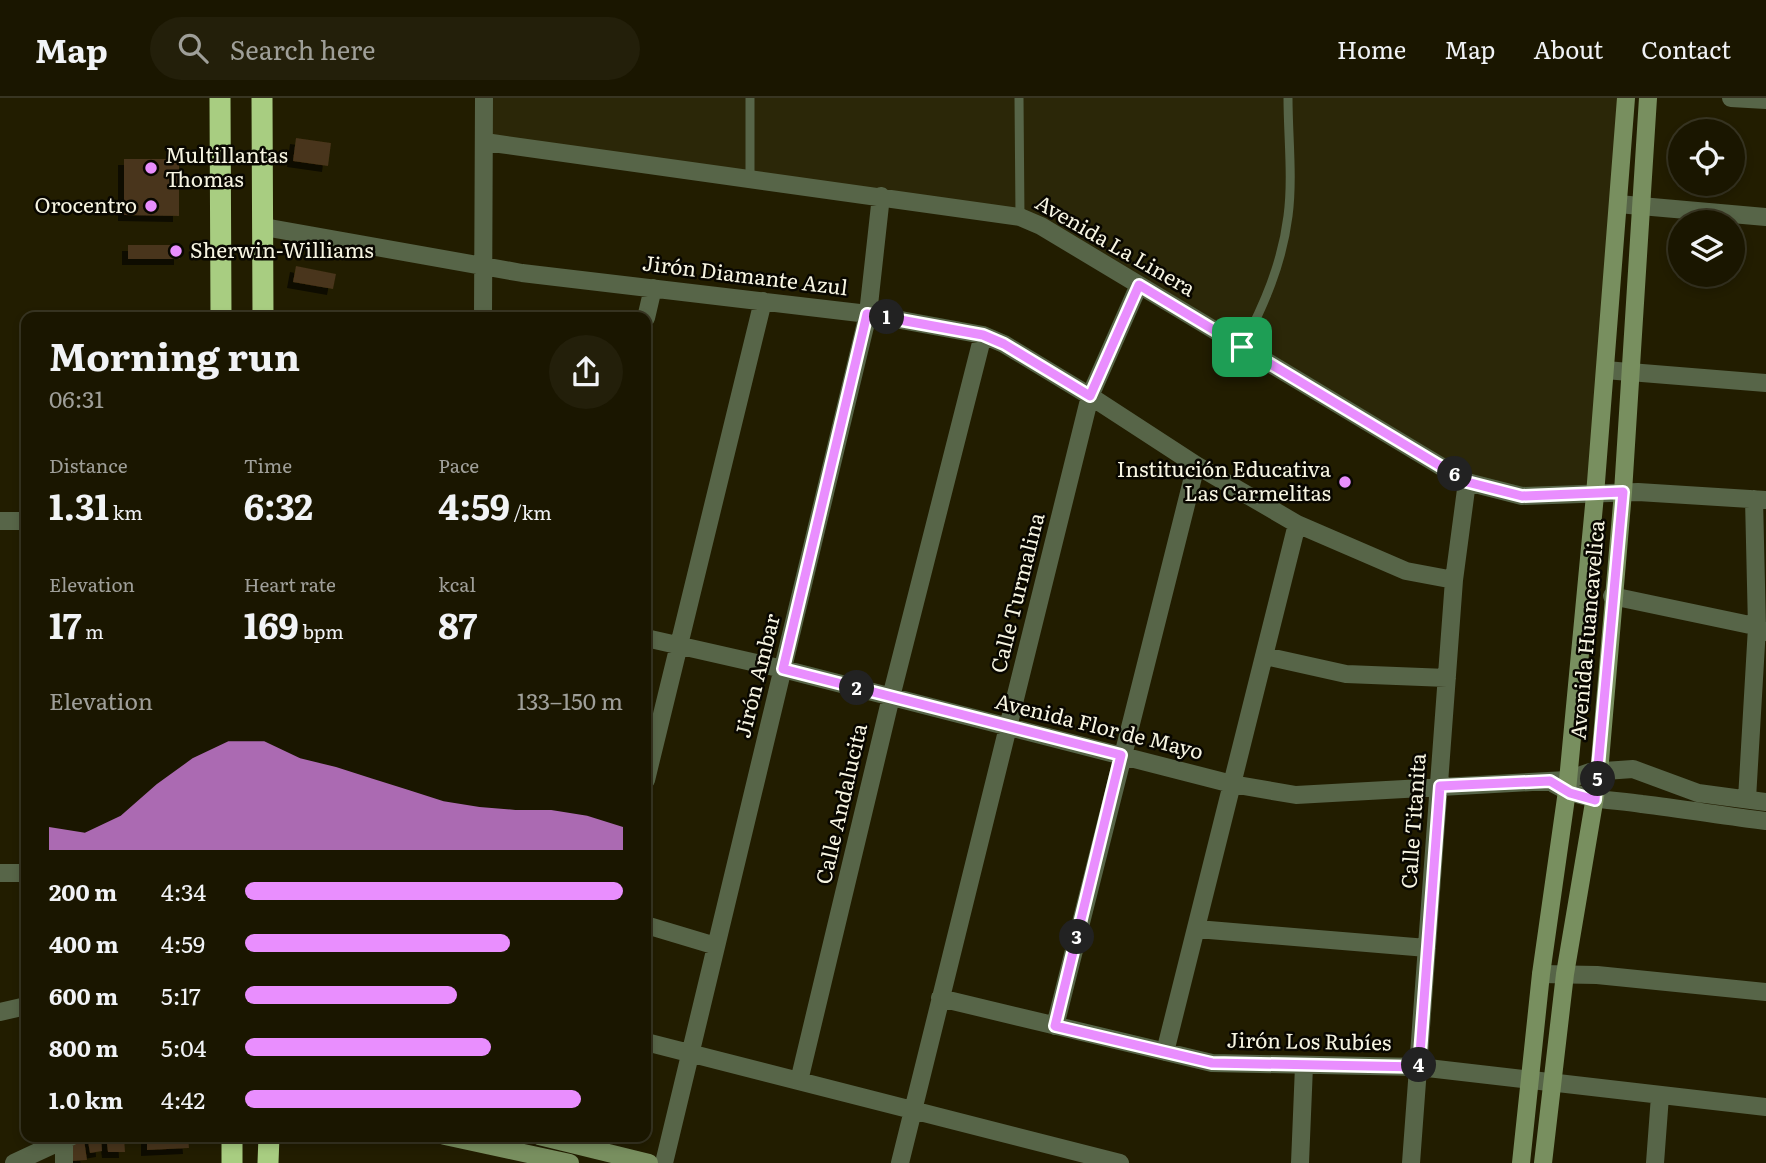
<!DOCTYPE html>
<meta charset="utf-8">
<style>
body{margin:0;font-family:Literata,serif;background:#231f0a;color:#f1f3f6;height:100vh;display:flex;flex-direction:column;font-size:26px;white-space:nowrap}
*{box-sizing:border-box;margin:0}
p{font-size:23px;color:#9f9f99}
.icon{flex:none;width:38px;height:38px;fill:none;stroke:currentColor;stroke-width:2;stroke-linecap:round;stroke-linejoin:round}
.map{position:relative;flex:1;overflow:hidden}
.panel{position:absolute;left:21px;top:214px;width:630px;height:830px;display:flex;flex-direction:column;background:#1a1600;border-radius:14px;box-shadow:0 4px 10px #0003,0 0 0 2px #383522}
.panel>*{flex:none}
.buttons{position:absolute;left:1668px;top:21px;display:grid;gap:14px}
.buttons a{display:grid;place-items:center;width:77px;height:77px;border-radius:50%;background:#1a1600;box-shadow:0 4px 10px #0003,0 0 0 2px #383522;font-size:35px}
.pin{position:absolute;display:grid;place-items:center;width:60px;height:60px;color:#fff;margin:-30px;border-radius:14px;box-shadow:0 4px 10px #0006}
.km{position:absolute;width:35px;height:35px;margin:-18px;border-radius:50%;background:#222;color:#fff;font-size:19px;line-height:35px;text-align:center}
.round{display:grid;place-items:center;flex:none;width:74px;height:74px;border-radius:37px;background:#231f0a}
.overview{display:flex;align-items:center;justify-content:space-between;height:119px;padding:0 28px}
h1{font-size:38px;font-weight:700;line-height:52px}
.metrics{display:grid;grid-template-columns:repeat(3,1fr);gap:10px;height:119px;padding:7px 28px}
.metrics div{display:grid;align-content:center}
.metrics b{font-size:35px;font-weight:700}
.metrics small{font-size:19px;font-weight:400}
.metrics p{font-size:19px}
.chart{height:196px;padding:14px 28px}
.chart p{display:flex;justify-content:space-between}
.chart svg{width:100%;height:126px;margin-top:7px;fill:#e98efe;opacity:.7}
ul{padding:0 28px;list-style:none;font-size:23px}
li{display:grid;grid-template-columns:112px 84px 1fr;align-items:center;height:52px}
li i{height:18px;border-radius:9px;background:#e98efe}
header{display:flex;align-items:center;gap:42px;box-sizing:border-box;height:98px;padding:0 35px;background:#1a1600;border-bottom:2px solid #383522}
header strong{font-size:33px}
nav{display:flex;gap:38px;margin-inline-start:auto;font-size:24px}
.search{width:490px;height:63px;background:#231f0a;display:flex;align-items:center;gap:18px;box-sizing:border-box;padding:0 24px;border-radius:38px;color:#9f9f99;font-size:26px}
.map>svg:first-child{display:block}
</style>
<header>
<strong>Map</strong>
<div class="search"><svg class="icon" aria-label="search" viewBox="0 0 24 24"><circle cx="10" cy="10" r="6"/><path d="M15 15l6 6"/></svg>Search here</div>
<nav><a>Home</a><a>Map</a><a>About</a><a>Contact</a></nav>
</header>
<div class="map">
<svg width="1766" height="1065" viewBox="0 0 1766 1065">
<defs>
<filter id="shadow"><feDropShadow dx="-6" dy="6" stdDeviation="0" flood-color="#0009"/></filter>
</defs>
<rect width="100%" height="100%" fill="#221d00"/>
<path fill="#2b2708" d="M 484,0 L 1622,0 L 1590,394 L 1537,392 L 1466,377 L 1042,121 L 490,39 Z"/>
<path fill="#48351a" filter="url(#shadow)" d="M 296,40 L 331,45 L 328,68 L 293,63 Z
M 124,61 L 179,61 L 179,118 L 124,117 Z
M 128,147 L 180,147 L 180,161 L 128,161 Z
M 296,168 L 336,176 L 333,191 L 293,184 Z
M 87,1038 L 101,1038 L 102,1053 L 90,1055 Z
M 106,1038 L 124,1038 L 125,1054 L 108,1054 Z
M 147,1038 L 188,1038 L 189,1050 L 147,1052 Z
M 84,1041 L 87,1062 L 71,1063 L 72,1047 Z"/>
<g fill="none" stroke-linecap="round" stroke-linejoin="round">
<path stroke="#576548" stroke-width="9" d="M 750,0 L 750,81
M 1019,0 L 1020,119
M 1242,249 C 1264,207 1282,166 1288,118 C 1293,80 1288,38 1288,0"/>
<path stroke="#576548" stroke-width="18" d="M 1731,0 L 1766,2
M 485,44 L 1020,119 L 1041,128 L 1467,384 L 1522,398 L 1638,394 L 1766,402
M 1618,106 L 1766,119
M 264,129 L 522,175 L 868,216 L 983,237 L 1004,246 L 1090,298 L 1196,367 L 1297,426 L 1406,473 L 1454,482
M 483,219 L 484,0
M 646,220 L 653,190
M 1605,272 L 1766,285
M 0,423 L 26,423
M 1612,498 L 1750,527 L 1766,534
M 646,540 L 783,571 L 1232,686 L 1296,697 L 1567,682 L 1590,674 L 1633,671 L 1698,695 L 1766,704
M 1265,558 L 1346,576 L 1447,580
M 646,682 L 763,203
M 1554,686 C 1583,703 1610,701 1642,706 C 1684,711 1725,718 1766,723
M 1747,701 L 1757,529 L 1754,401
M 0,775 L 26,775
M 646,827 L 716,848
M 1197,831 L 1427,850
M 1541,876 L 1597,877 L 1766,894
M 940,900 L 1212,965 L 1419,969 L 1766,1009
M 0,914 L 26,908
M 1055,928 L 1196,367
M 646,944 L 1120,1065
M 1165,954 L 1297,426
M 799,983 L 891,599 L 983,237
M 64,1042 L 64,1065
M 14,1065 L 72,1038
M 664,1065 L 868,216 L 881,98
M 900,1065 L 1090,298 L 1139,187
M 1300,1065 L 1304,968
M 1411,1065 L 1454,482 L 1467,384
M 1655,1065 L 1660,998"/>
<path stroke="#788f5f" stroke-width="18" d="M 445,1038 L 570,1065
M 539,1038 L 649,1065
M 1521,1065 L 1541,876 L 1567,693 L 1595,397 L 1626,0
M 1543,1065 L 1565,876 L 1599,675 L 1623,394 L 1648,0"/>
<path stroke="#a8cd81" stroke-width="21" d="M 220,0 L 221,219
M 262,0 L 263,219
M 232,1038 L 232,1065
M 268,1065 L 269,1038"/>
</g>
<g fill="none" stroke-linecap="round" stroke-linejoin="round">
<defs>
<path id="route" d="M 1139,187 L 1467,384 L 1522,398 L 1623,394 L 1595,702 L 1570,695 L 1550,683 L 1440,688 L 1419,969 L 1212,965 L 1055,928 L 1121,657 L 783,571 L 867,216 L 983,237 L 1004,246 L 1090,298 Z"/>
</defs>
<use href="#route" stroke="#fff" stroke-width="14"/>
<use href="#route" stroke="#e98efe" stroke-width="9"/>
</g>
<g fill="#e98efe" stroke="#090700" stroke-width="2.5">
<circle cx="151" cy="70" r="7"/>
<circle cx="151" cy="108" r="7"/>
<circle cx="176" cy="153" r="7"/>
<circle cx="1345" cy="384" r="7"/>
</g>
<g text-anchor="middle" stroke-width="5" stroke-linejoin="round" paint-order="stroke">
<g font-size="21" fill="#f7f5e2" stroke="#090700" text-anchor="start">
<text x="165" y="65">Multillantas<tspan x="165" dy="24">Thomas</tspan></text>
<text x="137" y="115" text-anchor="end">Orocentro</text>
<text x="190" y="160">Sherwin-Williams</text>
<text x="1331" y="379" text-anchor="end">Institución Educativa<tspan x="1331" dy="24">Las Carmelitas</tspan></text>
</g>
<g font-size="21" fill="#f7f5e2" stroke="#090700">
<text transform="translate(1115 148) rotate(30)" y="7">Avenida La Linera</text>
<text transform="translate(745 178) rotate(7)" y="7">Jirón Diamante Azul</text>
<text transform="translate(1018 495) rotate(-76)" y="7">Calle Turmalina</text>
<text transform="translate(1588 532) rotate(-85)" y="7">Avenida Huancavelica</text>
<text transform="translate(758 578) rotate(-76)" y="7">Jirón Ambar</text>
<text transform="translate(1099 629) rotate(14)" y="7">Avenida Flor de Mayo</text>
<text transform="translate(842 706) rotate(-77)" y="7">Calle Andalucita</text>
<text transform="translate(1414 723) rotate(-86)" y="7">Calle Titanita</text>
<text transform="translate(1309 944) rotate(1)" y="7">Jirón Los Rubíes</text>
</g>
</g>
</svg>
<div class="buttons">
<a><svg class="icon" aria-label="locate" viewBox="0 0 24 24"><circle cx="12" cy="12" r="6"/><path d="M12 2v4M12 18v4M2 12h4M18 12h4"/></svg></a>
<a><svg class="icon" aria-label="layers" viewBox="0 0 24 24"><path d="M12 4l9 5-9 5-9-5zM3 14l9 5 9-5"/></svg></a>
</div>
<div class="pin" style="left:1242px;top:249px;background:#1e9e55"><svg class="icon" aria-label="arrive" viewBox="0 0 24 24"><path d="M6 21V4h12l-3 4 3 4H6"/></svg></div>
<b class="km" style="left:887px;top:219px">1</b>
<b class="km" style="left:857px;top:590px">2</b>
<b class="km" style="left:1077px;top:839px">3</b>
<b class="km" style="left:1419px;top:967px">4</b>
<b class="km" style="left:1598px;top:681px">5</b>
<b class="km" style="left:1455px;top:376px">6</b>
<section class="panel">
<div class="overview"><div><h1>Morning run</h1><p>06:31</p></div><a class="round"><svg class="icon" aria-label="share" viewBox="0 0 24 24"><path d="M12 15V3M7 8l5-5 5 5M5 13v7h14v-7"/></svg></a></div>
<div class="metrics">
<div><p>Distance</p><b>1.31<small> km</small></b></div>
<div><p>Time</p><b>6:32</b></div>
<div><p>Pace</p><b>4:59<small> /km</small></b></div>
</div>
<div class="metrics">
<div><p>Elevation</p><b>17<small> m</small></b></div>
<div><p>Heart rate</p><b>169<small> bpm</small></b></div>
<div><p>kcal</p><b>87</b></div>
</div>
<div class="chart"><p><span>Elevation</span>133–150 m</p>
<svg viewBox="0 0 160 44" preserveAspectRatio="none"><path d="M0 44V36L10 38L20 32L30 21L40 12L50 6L60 6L70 12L80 15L90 19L100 23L110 27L120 29L130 30L140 30L150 32L160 36V44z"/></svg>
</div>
<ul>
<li><b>200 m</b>4:34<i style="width:100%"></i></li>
<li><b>400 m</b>4:59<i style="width:70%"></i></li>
<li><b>600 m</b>5:17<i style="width:56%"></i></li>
<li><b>800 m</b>5:04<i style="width:65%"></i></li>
<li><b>1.0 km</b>4:42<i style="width:89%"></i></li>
</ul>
</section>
</div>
